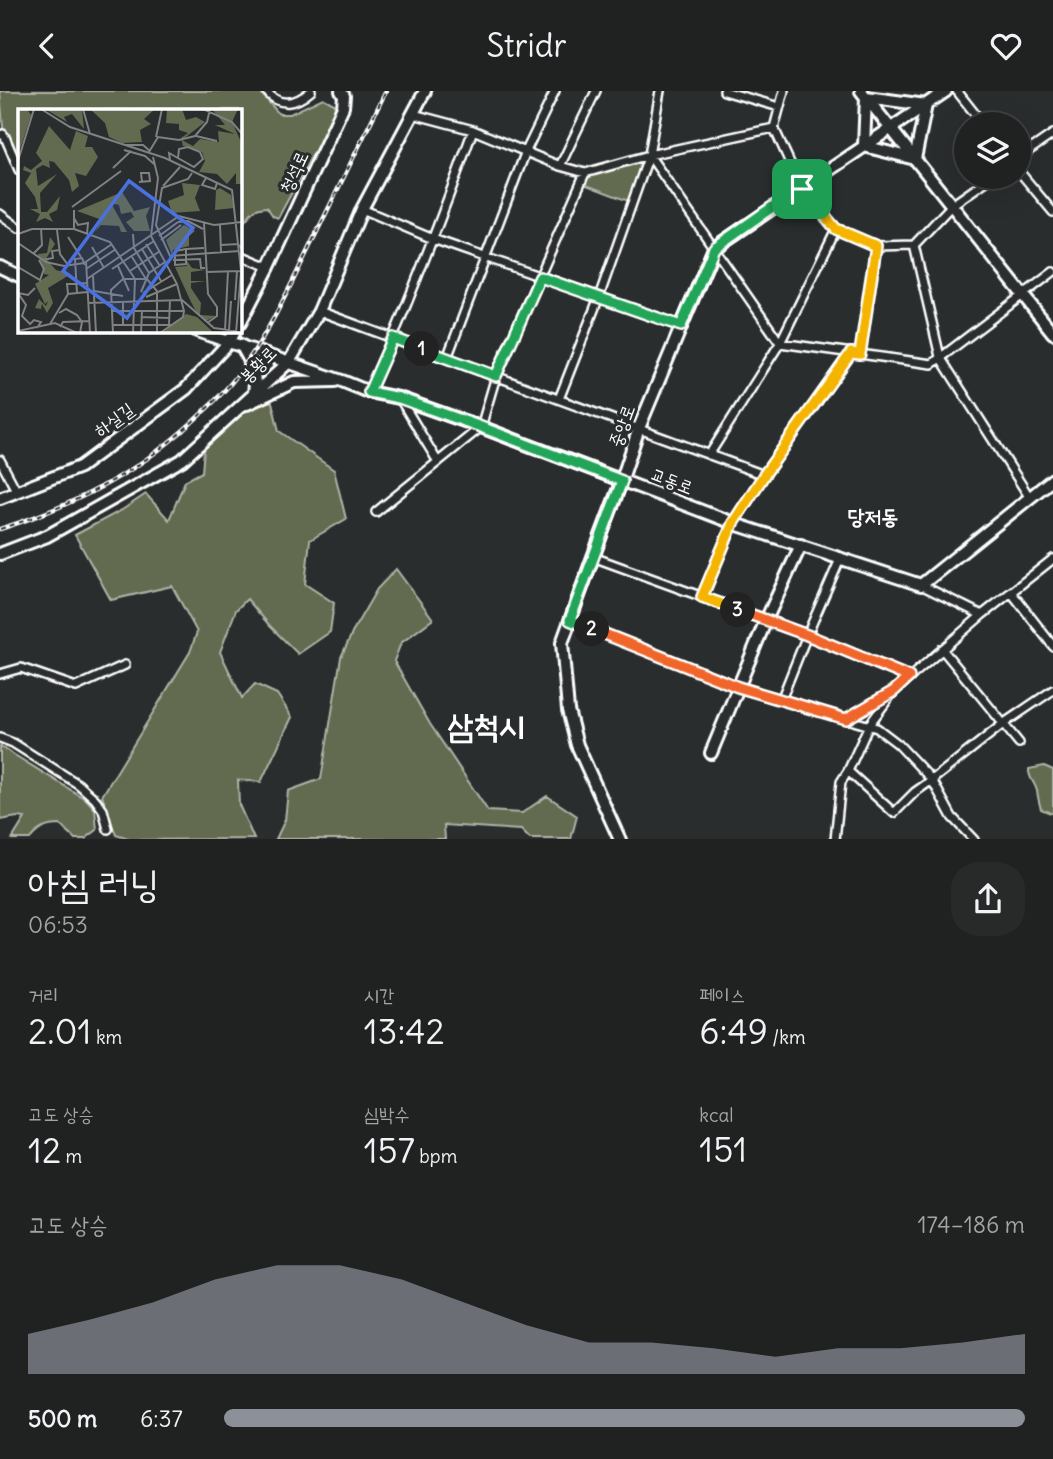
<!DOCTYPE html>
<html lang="ko">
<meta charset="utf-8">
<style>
body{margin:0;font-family:Delius,"Poor Story",sans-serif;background:#282a2a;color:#f1f3f6;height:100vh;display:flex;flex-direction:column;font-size:26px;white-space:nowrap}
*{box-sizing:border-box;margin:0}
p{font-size:23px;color:#a2a4a5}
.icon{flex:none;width:38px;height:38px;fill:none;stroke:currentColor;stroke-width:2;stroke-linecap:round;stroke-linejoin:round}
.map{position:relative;height:748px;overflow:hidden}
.side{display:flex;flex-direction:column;background:#202222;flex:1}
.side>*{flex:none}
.fabs{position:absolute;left:954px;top:21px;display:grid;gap:14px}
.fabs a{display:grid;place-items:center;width:77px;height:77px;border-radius:50%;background:#202222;box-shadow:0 7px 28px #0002,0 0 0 2px #3d3f40;font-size:35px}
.pin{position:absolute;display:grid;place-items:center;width:60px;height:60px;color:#fff;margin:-30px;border-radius:14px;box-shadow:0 4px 10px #0006}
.km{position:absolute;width:35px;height:35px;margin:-18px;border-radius:50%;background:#222;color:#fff;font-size:19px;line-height:35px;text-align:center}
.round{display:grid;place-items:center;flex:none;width:74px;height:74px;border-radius:28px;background:#282a2a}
.head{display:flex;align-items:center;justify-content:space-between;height:119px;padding:0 28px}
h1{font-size:38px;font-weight:600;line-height:52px}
.metrics{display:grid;grid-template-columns:repeat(3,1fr);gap:10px;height:119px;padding:7px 28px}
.metrics div{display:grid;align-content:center}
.metrics b{font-size:35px;font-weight:600}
.metrics small{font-size:19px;font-weight:400}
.metrics p{font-size:19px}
.chart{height:196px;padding:14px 28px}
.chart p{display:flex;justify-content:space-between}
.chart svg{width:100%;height:126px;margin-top:7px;fill:#8c9099;opacity:.7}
ul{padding:0 28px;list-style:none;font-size:23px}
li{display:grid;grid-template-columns:112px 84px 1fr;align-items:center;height:52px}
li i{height:18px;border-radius:9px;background:#8c9099}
header{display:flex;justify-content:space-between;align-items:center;height:91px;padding:0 28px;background:#202222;font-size:32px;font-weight:600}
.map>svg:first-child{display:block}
</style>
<header><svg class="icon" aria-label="back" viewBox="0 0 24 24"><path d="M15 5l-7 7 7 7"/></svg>Stridr<svg class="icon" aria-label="heart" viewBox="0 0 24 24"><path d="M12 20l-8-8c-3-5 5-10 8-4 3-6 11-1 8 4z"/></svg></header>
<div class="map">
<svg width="1053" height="749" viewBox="0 0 1053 749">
<rect width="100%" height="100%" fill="#2a2d2e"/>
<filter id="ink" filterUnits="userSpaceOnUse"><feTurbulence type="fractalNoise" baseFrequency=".0143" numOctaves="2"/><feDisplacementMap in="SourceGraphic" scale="14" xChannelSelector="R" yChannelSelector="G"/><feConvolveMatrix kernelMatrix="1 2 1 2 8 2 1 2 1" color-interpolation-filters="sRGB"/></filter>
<g filter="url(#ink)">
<path fill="#626a50" stroke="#b0b4a8" stroke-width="2" d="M 0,0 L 259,0 L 279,23 L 290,23 L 323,7 L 334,13 L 336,21 L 278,127 L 273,125 L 267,116 C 252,117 253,121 244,131 L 240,131 L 240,19 L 19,19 L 19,78 L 4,48 Z
M 647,67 L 631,111 L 581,92 L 587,78 Z
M 258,307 L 272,311 L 279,340 L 334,379 L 346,428 L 310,449 L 305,493 L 334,512 L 330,541 L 298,563 L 270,535 L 247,508 L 236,519 L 220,561 L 242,607 L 255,593 L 277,603 L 292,626 L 261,691 L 238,689 L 239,714 L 254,748 L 131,749 L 116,744 L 102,705 L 190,561 L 197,541 L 172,495 L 111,509 L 75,444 L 122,419 L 146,403 L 169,429 L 185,390 L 202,381 L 205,346 Z
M 396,478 L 433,528 L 401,552 L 394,570 L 430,633 L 488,720 L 522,722 L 547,705 L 577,725 L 571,748 L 530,748 L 521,739 L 444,734 L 445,748 L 276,748 L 285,729 L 288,700 L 321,688 L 341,566 L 355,536 L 377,498 Z
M 0,655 L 87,709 L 95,718 L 97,739 L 85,748 L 75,748 L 60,734 C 46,734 38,738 30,748 L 12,748 L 25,727 L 17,726 L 0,729 Z
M 1044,675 L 1053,679 L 1053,723 L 1041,718 C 1039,712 1038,706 1037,700 C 1035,691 1028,687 1029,678 Z"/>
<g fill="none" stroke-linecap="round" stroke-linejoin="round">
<defs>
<path id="street" d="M 266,0 C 280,17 296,13 311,0
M 660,0 L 649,64 L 780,252 L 932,273 L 1053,181
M 724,0 L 779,16
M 957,0 L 983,33
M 413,23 L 473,39 L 560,75 L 585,82 L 649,64 L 774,37
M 774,37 L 801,96 L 836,138 L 876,155 L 914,154
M 774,37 L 784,0
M 0,44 L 3,43 L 5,46 L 19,79
M 1018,67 L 1053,43
M 560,75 L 596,0
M 1018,79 L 1053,121
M 362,118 L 433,148 L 681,235
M 0,123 L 19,137
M 914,154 L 940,266 L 1030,407
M 914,154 L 952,114 L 992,86
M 240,164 L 269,176
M 319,220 L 764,384
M 860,263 L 876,155
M 447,267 L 526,60 L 555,0
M 369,301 C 408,215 441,128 473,39
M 400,308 L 438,371
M 559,308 L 599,206 L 649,64
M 709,364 L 780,252 L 836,138
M 0,369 L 17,401
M 376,421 L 481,336 L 496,285 L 585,82
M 593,466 L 807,544 L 909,586
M 921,494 L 982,524
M 1011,501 L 1053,555
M 702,506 L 733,432 L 764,384 L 851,262
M 570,529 L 739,596 L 877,637 L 898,653 L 932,689 L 952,726 L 974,749
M 942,558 L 1019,652
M 0,583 L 21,577 L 76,596 L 125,574
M 894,600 L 869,634 L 848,680 L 894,722 L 915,701 L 932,689 L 1003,633 L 1053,599
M 781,609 L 807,544 L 841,466
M 846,628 L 894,600 L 982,524 L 1053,468
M 0,647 L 13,652 L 78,693 L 95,708 L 103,719 L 108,738
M 835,749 L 841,691 L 848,680"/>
<path id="secondary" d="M 861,0 L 1053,242
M 866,6 L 926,14 L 915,68 L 864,55 Z
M 0,176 L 19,185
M 240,232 L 269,176 L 343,16 L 344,5 L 341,0
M 197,240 L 342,290 L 369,301 L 399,307 L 481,336 L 741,435 L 921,494 L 1053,388
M 241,254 C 252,273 257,280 254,302
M 247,313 L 294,291 L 335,290
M 0,407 L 80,376 L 186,298 L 230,250 L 235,240
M 0,463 L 47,445 L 182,369 L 289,271 L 319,220 L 362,118 L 425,0
M 711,662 L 766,529 L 801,454
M 620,749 L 577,654 L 568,619 L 562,552 L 593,466 L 620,394 L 639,337 L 714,157 L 946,0"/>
</defs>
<use href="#street" stroke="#fff" stroke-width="12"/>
<use href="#secondary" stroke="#fff" stroke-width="16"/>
<use href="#street" stroke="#2a2d2e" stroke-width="7"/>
<use href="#secondary" stroke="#2a2d2e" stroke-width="10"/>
<defs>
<path id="rail" d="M 0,438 C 78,413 142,380 202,322 C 216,309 230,295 241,279 C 269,241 290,196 311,153 C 336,102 361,51 386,0"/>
</defs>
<use href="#rail" stroke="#fff" stroke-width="4.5"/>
<use href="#rail" stroke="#2a2d2e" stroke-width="2" stroke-dasharray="5" stroke-linecap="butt"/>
</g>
</g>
<g fill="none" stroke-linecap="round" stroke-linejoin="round" filter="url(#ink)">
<defs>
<path id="split-1" d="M 422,258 L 496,285 L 540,186 L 681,235 L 714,157 L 801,96 L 802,98"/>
<path id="split-2" d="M 422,258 L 393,247 L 369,301 L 399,307 L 481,336 L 622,390 L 570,529 L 592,538"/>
<path id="split-3" d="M 592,538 L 738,596 L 846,628 L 894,600 L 909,586 L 807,544 L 738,519"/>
<path id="split-4" d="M 738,519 L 702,506 L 733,432 L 764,384 L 851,262 L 860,263 L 876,155 L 836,138 L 802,98"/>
</defs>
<use href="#split-1" stroke="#fff" stroke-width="14"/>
<use href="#split-2" stroke="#fff" stroke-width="14"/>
<use href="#split-3" stroke="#fff" stroke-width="14"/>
<use href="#split-4" stroke="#fff" stroke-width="14"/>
<use href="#split-1" stroke="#22a559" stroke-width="9"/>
<use href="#split-2" stroke="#22a559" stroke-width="9"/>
<use href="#split-3" stroke="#f0652b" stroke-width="9"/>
<use href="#split-4" stroke="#f5b400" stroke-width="9"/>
</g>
<g text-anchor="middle" stroke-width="6" stroke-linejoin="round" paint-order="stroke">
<g font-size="18" fill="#fff" stroke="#2a2d2e">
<text transform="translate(294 81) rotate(-65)" y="6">청석로</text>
<text transform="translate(258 274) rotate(-45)" y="6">봉황로</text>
<text transform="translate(114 329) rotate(-36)" y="6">하실길</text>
<text transform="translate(622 335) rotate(-70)" y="6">중앙로</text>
<text transform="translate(672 390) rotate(21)" y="6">교동로</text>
</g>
<g font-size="21" font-weight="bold" fill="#fff" stroke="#2a2d2e">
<text x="873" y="433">당저동</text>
</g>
<g font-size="32" font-weight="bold" fill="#fff" stroke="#2a2d2e">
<text x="486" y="646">삼척시</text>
</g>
</g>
<g transform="translate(18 18)">
<rect width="224" height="224" fill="#2a2d2e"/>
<path d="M 0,0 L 9,0 L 13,6 L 0,47 ZM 27,0 L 64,0 L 66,20 L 54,5 L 46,8 L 49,13 ZM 72,0 L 137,0 L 126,10 L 133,15 L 122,21 L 124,33 L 104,34 L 91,28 L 87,14 ZM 149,0 L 164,0 L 168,11 L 178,8 L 187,13 L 164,31 L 175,37 L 182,30 L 201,33 L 200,22 L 217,25 L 197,16 L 207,16 L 194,0 L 220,0 L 214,13 L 224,35 L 223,75 L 218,75 L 218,64 L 209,75 L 199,65 L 181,63 L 187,52 L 184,43 L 165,37 L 163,29 L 170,24 L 161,21 L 161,15 L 148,14 ZM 31,17 L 52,41 L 58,22 L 70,27 L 67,38 L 74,38 L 80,48 L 68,67 L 57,64 L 61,77 L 54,83 L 51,71 L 36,53 L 31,52 L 32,59 L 25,56 L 18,60 L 20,77 L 39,65 L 22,84 L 23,103 L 29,103 L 42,87 L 39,101 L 31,105 L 35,113 L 27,109 L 18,113 L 22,105 L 12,100 L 20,100 L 17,88 L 7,74 L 13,64 L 5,61 L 6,57 L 13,61 L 24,52 L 18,44 ZM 164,74 L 182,76 L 177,89 L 182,102 L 154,104 L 150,92 L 166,86 ZM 202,79 L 213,86 L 216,99 L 197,101 L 198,81 ZM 104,83 L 116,102 L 132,98 L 128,107 L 132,122 L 116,122 L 108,113 L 116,108 L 113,103 L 103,105 L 101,96 L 93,94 L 109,123 L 103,123 L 101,117 L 83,116 L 77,123 L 84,111 L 59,102 ZM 166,116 L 177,122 L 171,127 L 171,137 L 155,141 L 154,146 L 148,131 ZM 32,128 L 37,135 L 28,150 L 38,161 L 53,165 L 30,179 L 35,194 L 29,204 L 24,195 L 23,200 L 17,199 L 21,190 L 28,197 L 30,192 L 27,195 L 17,175 L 31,166 L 26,165 L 20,145 L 29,144 ZM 169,152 L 174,159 L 187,161 L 173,163 L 173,172 L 188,172 L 173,174 L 173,179 L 183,194 L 182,206 L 198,207 L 188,212 L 180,206 L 173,193 L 157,158 L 169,157 ZM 168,205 L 179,208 L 196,224 L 144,224 Z" fill="#626a50"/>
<path fill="none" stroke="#7f8182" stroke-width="2" d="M 23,0 L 52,18 L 147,49 L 214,81 L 223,162 L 218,224M 65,0 L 72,25M 185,0 L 214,13 L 224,25M 178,27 L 199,32M 138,28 L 144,0M 108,36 L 125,36 L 132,42M 106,41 L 127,47 L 136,55M 131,43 L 140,28 L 161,31 L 177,27 L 189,13 L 192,0M 135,48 L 140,69 L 133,127 L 159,175 L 166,202 L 165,208 L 142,224M 152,51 L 151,44 L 176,58 L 185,50 L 182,43 L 170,38 L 161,40 L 160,49M 0,52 L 16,0M 95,59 L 113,42M 174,64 L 170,70 L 144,79 L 138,116 L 152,147 L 221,142M 188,69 L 184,76 L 197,80 L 199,74M 121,73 L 132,72 L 131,64 L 123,64 L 124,73M 145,77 L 162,58M 54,98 L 103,62M 56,101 L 56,120 L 92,133 L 117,170 L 115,224M 56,109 L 60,116 L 70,114 L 69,125M 160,113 L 170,112 L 185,120M 186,114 L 190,185 L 199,198 L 199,207 L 189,214M 202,116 L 203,143M 39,121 L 42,145 L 50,156M 0,125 L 14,120 L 56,120M 115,125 L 116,139 L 131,164M 141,127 L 160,113M 50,128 L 63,148M 143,131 L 163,116M 0,134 L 28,153 L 46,157 L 66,154 L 94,135M 128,135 L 142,157M 203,136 L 220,135 L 224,140M 74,138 L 86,159M 124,140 L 143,172M 168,140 L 168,155 L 157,156 L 157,142 L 168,140 L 186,139M 16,144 L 24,136 L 23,119M 114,148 L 128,170M 25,151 L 35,149 L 34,142 L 42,141M 155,151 L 182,150 L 183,159 L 187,159M 68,152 L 72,224M 100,157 L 111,182M 0,158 L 22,171 L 26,160 L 21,151M 68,160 L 98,140M 94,160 L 136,132M 112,162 L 142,142M 188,163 L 223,162M 75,167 L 78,224M 69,170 L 161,107 L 196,116 L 224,113M 17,179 L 10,186 L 0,184 L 8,196 L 4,207 L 12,215 L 16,211 L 23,213 L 19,219M 76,182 L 105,187M 123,183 L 131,164 L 147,153M 59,184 L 57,150 L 64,149 L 67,156M 125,184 L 154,166M 50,185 L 49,175 L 69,174M 128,188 L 159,175M 217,191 L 219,162M 70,194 L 164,191 L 196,219 L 218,222M 94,202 L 166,202M 41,204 L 48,200 L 59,206 L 64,213 L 62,224M 123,208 L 151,209M 32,215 L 50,185 L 69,183M 105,215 L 105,192M 95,216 L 154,216M 151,216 L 152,191M 42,218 L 45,213 L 71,212M 207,221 L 210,162M 211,221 L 213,192M 0,222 L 37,214 L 59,224M 95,224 L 93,181 L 105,170 L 129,170 L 139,182 L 139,223M 123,224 L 124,201"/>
<path fill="#4a71e0" fill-opacity="0.15" stroke="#4a71e0" stroke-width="3.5" d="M 111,72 L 175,119 L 109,209 L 45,162 Z"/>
<rect width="224" height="224" fill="none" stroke="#fff" stroke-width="3.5"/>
</g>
</svg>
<div class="fabs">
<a><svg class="icon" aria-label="layers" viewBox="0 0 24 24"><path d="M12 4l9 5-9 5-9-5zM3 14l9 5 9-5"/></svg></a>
</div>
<div class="pin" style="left:802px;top:98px;background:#1e9e55"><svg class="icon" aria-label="arrive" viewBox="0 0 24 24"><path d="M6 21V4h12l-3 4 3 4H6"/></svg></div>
<b class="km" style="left:422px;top:258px">1</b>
<b class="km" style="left:592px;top:538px">2</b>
<b class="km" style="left:738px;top:519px">3</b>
</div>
<section class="side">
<div class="head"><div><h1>아침 러닝</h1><p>06:53</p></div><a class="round"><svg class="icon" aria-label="share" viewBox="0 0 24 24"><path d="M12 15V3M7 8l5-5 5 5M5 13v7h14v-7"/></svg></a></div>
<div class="metrics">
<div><p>거리</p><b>2.01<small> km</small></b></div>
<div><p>시간</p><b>13:42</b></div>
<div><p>페이스</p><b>6:49<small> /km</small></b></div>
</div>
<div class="metrics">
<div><p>고도 상승</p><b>12<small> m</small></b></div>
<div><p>심박수</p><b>157<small> bpm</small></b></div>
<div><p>kcal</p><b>151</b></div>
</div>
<div class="chart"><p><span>고도 상승</span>174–186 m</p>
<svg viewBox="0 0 160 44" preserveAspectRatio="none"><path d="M0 44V30L10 25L20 19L30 11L40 6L50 6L60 11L70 19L80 27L90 33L100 33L110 35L120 38L130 35L140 35L150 33L160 30V44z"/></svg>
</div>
<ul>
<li><b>500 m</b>6:37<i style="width:100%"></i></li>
</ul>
</section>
